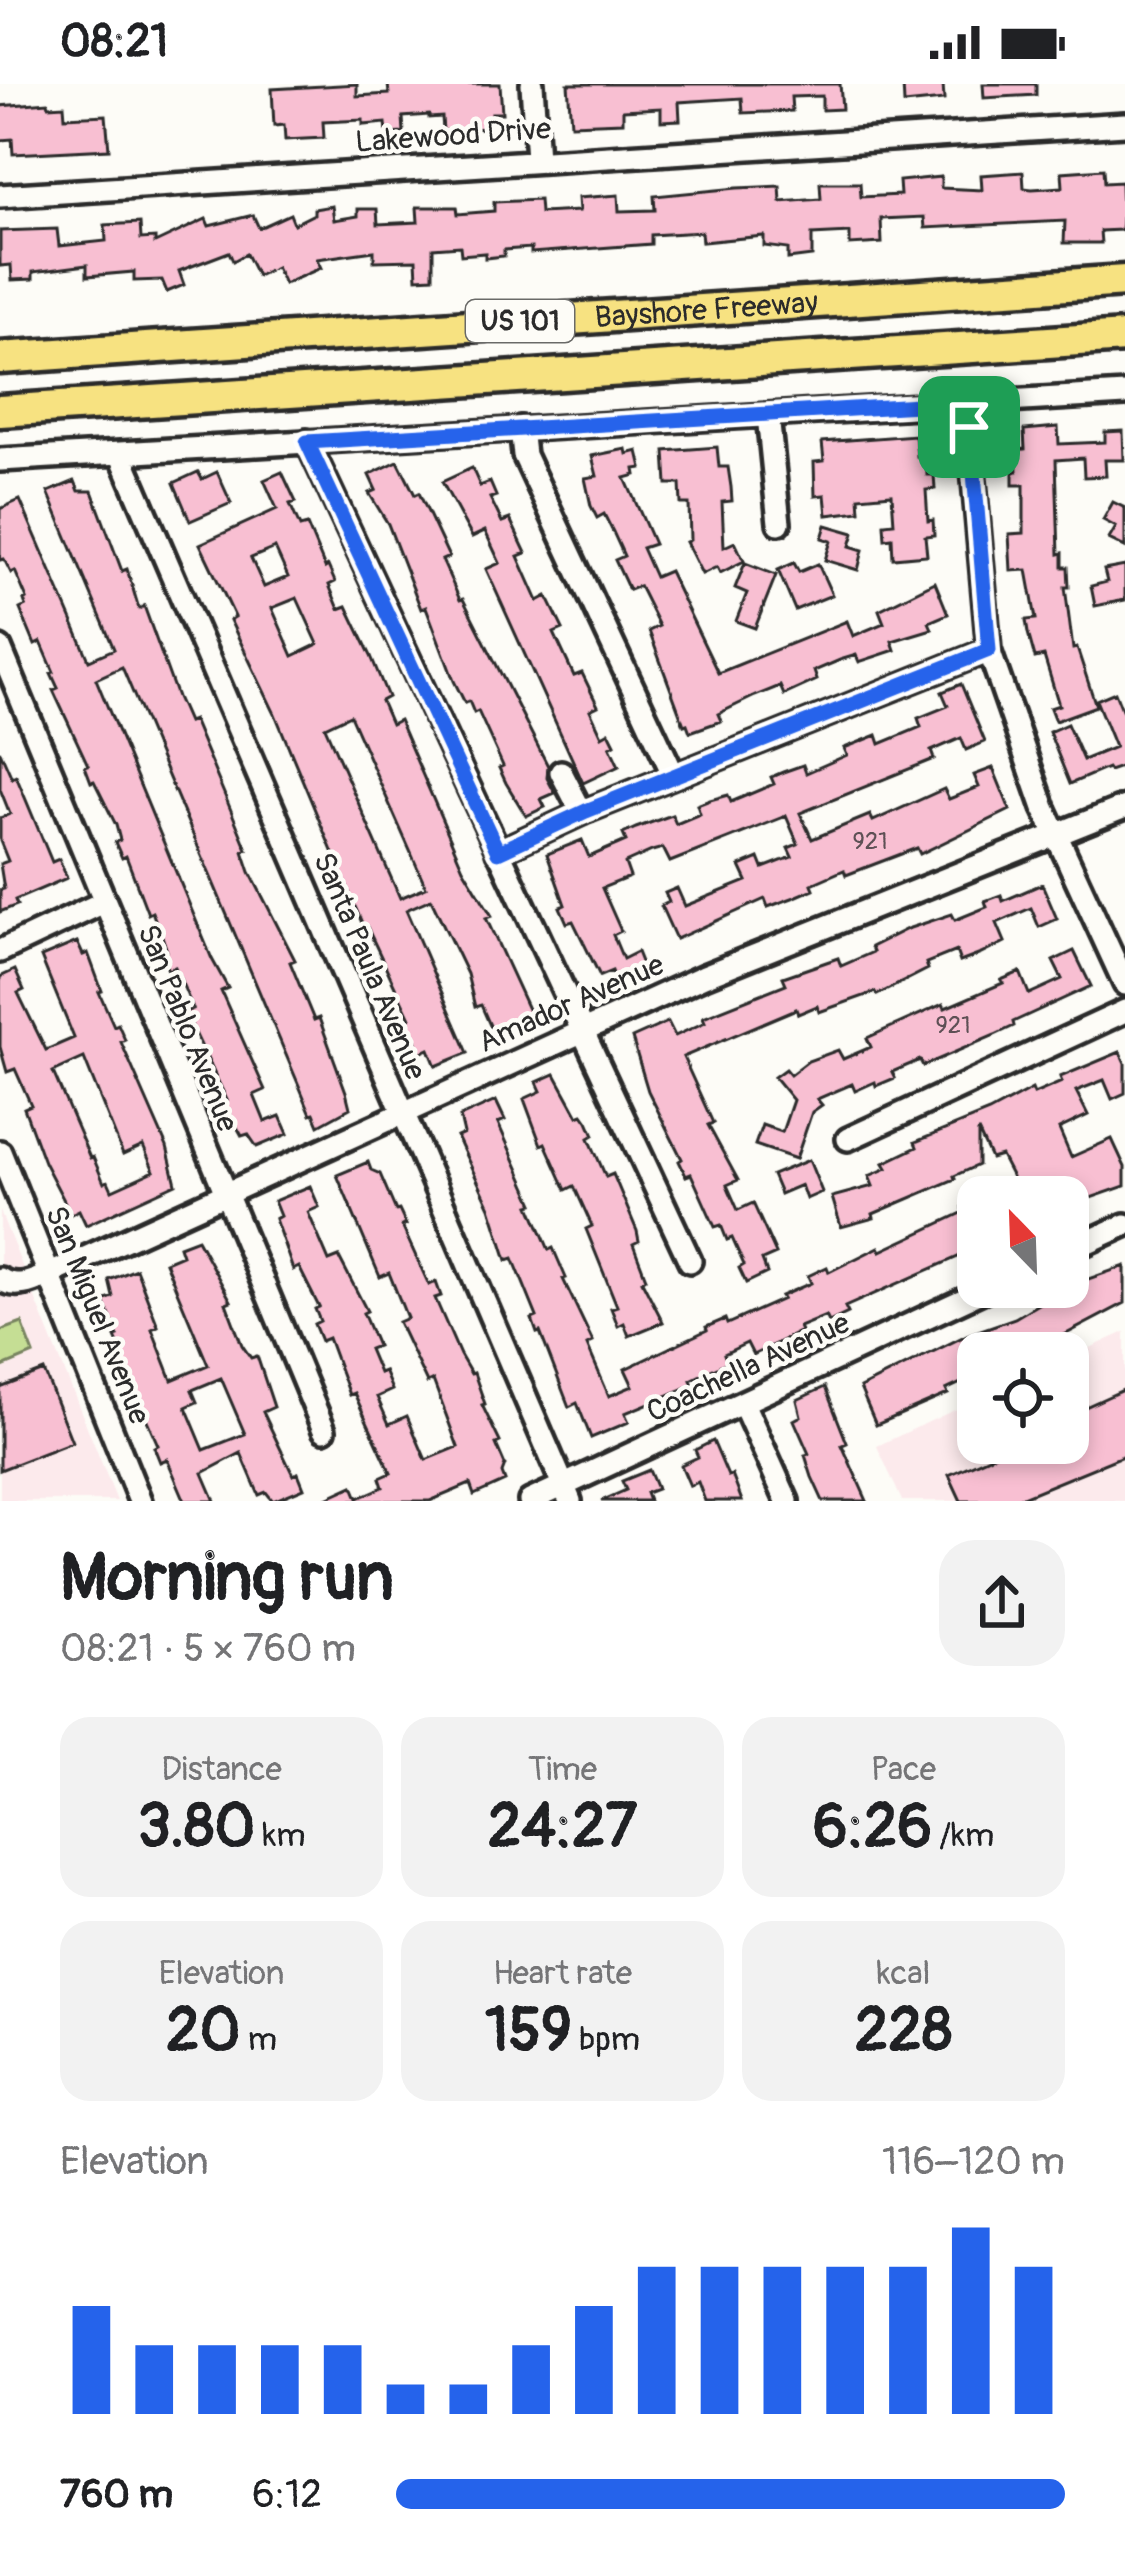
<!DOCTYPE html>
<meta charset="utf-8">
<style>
body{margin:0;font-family:Pangolin,sans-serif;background:#f2f2f2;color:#202124;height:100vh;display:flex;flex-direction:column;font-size:45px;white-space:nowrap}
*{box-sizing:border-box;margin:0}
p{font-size:39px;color:#757577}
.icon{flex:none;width:66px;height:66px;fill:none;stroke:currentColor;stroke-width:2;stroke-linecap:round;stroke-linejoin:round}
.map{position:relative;height:1417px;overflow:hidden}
.drawer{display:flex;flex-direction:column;background:#fff;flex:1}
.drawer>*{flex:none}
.needle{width:78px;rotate:337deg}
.controls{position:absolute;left:957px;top:1092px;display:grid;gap:24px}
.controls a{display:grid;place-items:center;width:132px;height:132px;border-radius:24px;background:#fff;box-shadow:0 6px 18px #0003;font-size:60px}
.pin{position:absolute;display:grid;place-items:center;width:102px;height:102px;color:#fff;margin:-51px;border-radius:24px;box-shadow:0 6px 18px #0006}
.round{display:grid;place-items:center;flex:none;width:126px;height:126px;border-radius:36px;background:#f2f2f2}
.overview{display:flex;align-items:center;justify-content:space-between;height:204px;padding:0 60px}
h1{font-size:66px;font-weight:800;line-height:90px}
.stats{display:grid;grid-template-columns:repeat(3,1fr);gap:18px;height:204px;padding:12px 60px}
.stats div{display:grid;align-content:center;border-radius:30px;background:#f2f2f2;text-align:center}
.stats b{font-size:60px;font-weight:800}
.stats small{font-size:33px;font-weight:400}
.stats p{font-size:33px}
.chart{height:336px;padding:24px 60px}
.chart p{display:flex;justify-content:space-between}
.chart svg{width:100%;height:216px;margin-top:12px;stroke:#2563eb;stroke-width:6}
ul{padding:0 60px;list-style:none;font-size:39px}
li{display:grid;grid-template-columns:192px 144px 1fr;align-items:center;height:90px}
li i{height:30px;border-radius:15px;background:#2563eb}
.status{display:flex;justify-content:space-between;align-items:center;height:84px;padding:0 60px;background:#fff;direction:ltr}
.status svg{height:33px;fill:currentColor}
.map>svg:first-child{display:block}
</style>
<div class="status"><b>08:21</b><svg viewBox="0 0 49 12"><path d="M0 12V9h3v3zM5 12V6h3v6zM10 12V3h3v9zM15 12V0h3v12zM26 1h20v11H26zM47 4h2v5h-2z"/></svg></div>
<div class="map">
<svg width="1125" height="1417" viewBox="0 0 1125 1417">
<rect width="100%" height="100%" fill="#fdfcf7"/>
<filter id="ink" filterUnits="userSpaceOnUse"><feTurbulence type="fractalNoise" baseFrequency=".00833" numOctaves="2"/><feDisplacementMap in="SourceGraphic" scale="24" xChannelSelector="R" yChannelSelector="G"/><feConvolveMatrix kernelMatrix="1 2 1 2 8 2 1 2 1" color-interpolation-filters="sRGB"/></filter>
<g filter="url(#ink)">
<path fill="#fceaec" d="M 0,1127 L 117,1417 L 0,1417 Z
M 1125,1248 L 1125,1417 L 902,1417 L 877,1362 L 978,1315 L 978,1359 L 1068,1359 L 1068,1274 Z"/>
<path fill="#c5de94" stroke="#788460" stroke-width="3" d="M 22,1239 L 34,1270 L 0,1284 L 0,1247 Z"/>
<path fill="#f8bfd2" stroke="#2b2b2b" stroke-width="3" fill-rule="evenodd" d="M 357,0 L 357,12 L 389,10 L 388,0 L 500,0 L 502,29 L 492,29 L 493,38 L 485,38 L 485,44 L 443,47 L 442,33 L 429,34 L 429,31 L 403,33 L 404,49 L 387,50 L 386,39 L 363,41 L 363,36 L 323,38 L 324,54 L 285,56 L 284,41 L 274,42 L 272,5 Z
M 568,0 L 840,0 L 842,25 L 822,26 L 822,12 L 791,13 L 792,27 L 743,29 L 742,14 L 679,18 L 680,36 L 661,37 L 661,24 L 623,26 L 623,38 L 571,40 Z
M 903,0 L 943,0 L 944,16 L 904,20 Z
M 983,0 L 1036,0 L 1036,11 L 984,14 Z
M 48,18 L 49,22 L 64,21 L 65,33 L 106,31 L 109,65 L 13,70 L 12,55 L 0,56 L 0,22 Z
M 1103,85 L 1104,99 L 1121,98 L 1122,134 L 1121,146 L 1100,147 L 1101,159 L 1064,159 L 1065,137 L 925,144 L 924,133 L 881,135 L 882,159 L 850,161 L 850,149 L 812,151 L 812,172 L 788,175 L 788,165 L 764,162 L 764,152 L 702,158 L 701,148 L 651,151 L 651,160 L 531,169 L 531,164 L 504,166 L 504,172 L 485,174 L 485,169 L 461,171 L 460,162 L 433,164 L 433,193 L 417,194 L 416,176 L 374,177 L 374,167 L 317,175 L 321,184 L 284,200 L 276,183 L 257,192 L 246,170 L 233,177 L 229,168 L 179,187 L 184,201 L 167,208 L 162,196 L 134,197 L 134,188 L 87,192 L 87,181 L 33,188 L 33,195 L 12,196 L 11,181 L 0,182 L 0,147 L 57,145 L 59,162 L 106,157 L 105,141 L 140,139 L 141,155 L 155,154 L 155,159 L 206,135 L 209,142 L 253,131 L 259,144 L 290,130 L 294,140 L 314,130 L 314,125 L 332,122 L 334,136 L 358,132 L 358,125 L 377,125 L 378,140 L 418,138 L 417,123 L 457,123 L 458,130 L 494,127 L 494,118 L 539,116 L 540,129 L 579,127 L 578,114 L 618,111 L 619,127 L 655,126 L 654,112 L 737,104 L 780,102 L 781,118 L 821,115 L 820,99 L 860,99 L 861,113 L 900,111 L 899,97 L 941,93 L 941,104 L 982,106 L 981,91 L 1023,88 L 1024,104 L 1032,105 L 1063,103 L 1062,88 Z
M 1058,343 L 1059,360 L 1105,358 L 1105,348 L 1123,347 L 1124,376 L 1105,376 L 1106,392 L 1084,393 L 1083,374 L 1056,376 L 1059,470 L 1063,469 L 1063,483 L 1068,483 L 1069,503 L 1065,503 L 1073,565 L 1077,564 L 1096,622 L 1055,637 L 1050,624 L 1059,621 L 1044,572 L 1035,574 L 1028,549 L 1026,536 L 1036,535 L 1027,486 L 1011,487 L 1009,450 L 1024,449 L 1024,401 L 1013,401 L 1013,388 L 1017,387 L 1016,366 L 1025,365 L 1024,346 Z
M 915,351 L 917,372 L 926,371 L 927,391 L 934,391 L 935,405 L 926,406 L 928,437 L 933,436 L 934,451 L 925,452 L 927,471 L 893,474 L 892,454 L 885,455 L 884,440 L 894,439 L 892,410 L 859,413 L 860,427 L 827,431 L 825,411 L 815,412 L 814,378 L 824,377 L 822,358 Z
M 717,363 L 719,383 L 728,383 L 731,403 L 732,417 L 722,418 L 724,463 L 735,458 L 744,477 L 720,489 L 717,483 L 702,490 L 686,458 L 690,456 L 689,420 L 681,420 L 680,400 L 667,400 L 665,367 Z
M 626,365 L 627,370 L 638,367 L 642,384 L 635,385 L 636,391 L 625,394 L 654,460 L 642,464 L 655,493 L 669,487 L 718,589 L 847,537 L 853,552 L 884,539 L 879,526 L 935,498 L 948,530 L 929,538 L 932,545 L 892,557 L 895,566 L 859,578 L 856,571 L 840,576 L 814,587 L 817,596 L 784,611 L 780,602 L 755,612 L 718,630 L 721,637 L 690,648 L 687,640 L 684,641 L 649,547 L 659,542 L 639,502 L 629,506 L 615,476 L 624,472 L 613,448 L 604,430 L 597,434 L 591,422 L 585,394 L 597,392 L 592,372 Z
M 398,377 L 415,411 L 419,409 L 449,473 L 442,476 L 460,516 L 463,515 L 548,682 L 547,694 L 555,709 L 541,715 L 545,723 L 526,732 L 506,699 L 499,684 L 503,682 L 478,627 L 474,629 L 469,617 L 465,619 L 454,597 L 426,523 L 421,525 L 388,440 L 369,409 L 376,406 L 369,391 Z
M 472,384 L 480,402 L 490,398 L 496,412 L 490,414 L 502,438 L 510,435 L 526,469 L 518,472 L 538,517 L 547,512 L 563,545 L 554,549 L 574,592 L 582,589 L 598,622 L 590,626 L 602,652 L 609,648 L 615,660 L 610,663 L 619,682 L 583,699 L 486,485 L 500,479 L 485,447 L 472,453 L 442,398 Z
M 198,388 L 202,395 L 217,388 L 231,419 L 190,437 L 174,399 Z
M 282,388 L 296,418 L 290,420 L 300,443 L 307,441 L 325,484 L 328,482 L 335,498 L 329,501 L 339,525 L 347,522 L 371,572 L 388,613 L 381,617 L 391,640 L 399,636 L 463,784 L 492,832 L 486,834 L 534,938 L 496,955 L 481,921 L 475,923 L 467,890 L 431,815 L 406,826 L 468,969 L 436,982 L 429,965 L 420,969 L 414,952 L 410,954 L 403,937 L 410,934 L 367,843 L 364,844 L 275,630 L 230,536 L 235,533 L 200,460 L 277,425 L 264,396 ZM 275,464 L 288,493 L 264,503 L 251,474 ZM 297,514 L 318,560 L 293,572 L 272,524 ZM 350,631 L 426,803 L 400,814 L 325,643 Z
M 75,397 L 79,407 L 92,407 L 122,487 L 127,485 L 139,525 L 144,522 L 177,613 L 188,638 L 193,636 L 225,712 L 247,765 L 243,767 L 250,788 L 295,876 L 290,878 L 314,936 L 319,934 L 346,1008 L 350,1024 L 319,1041 L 314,1029 L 311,1030 L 122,583 L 96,595 L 212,875 L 228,904 L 221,907 L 265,1006 L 254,1011 L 265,1038 L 280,1032 L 288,1050 L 257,1063 L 248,1050 L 242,1052 L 223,1018 L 227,1016 L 185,928 L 193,925 L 175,883 L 168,886 L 161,870 L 167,867 L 162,852 L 152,828 L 148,830 L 126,772 L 122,774 L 115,758 L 120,756 L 116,741 L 94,697 L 91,698 L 85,682 L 88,681 L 53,606 L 58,604 L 51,589 L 54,588 L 41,558 L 35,561 L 20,525 L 26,522 L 24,516 L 27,515 L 15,487 L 11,489 L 4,475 L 0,476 L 0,425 L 20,416 L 89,576 L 114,565 L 48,408 Z
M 1113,418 L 1125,424 L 1125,463 L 1109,455 L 1116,443 L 1103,436 Z
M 826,441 L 854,449 L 850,462 L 863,466 L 858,486 L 825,476 L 831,457 L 822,454 Z
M 745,479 L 776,491 L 755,544 L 736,537 L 747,509 L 735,504 Z
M 794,479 L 799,488 L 818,480 L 832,511 L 795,526 L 778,486 Z
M 1125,482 L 1125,516 L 1095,522 L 1091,502 L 1107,498 L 1104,486 Z
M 961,600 L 985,658 L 966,666 L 961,654 L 931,667 L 934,675 L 800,729 L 812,755 L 870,731 L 873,737 L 944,705 L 949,715 L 979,703 L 974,691 L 993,684 L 1010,726 L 920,770 L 917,764 L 846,791 L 844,786 L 812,800 L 814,805 L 795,813 L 768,823 L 765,815 L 676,855 L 661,822 L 669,818 L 665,809 L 677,804 L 685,822 L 747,797 L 740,782 L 759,774 L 763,784 L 792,773 L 788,764 L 798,760 L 786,732 L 670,778 L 663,764 L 652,767 L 625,779 L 630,793 L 602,804 L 621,847 L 613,851 L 623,875 L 637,868 L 645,888 L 617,900 L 612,887 L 600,892 L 573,837 L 567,839 L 560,823 L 565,821 L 547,770 L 582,756 L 589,773 L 626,757 L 623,750 L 636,744 L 672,731 L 676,740 L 700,730 L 697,721 L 710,716 L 728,711 L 731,718 L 774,700 L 771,693 L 783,688 L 803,681 L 806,689 L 847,671 L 844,664 L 857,659 L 877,651 L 880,660 L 921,643 L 918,634 L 948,622 L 942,608 Z
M 1115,608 L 1125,633 L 1125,686 L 1123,682 L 1109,687 L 1107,684 L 1070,700 L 1049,648 L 1067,640 L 1083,676 L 1115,663 L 1096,616 Z
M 0,667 L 12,694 L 16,692 L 52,778 L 59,775 L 67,794 L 15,816 L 17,821 L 0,828 L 0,806 L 4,805 L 0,780 L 8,777 L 0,757 L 0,734 L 10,730 L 0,705 Z
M 1042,800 L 1057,835 L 1039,843 L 1031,824 L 997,839 L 1005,858 L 981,870 L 960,878 L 956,867 L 926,879 L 928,885 L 877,911 L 875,908 L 819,928 L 817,922 L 798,930 L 796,925 L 683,973 L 713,1039 L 708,1041 L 738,1096 L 727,1101 L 738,1126 L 753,1119 L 776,1170 L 762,1176 L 767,1189 L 746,1199 L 739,1184 L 744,1181 L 732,1154 L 727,1156 L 721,1141 L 715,1143 L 691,1090 L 686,1092 L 679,1077 L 682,1075 L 648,1007 L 632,954 L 668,938 L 675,952 L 705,938 L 703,933 L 786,900 L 783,893 L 838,874 L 841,882 L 873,868 L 871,863 L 907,845 L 952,830 L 955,836 L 987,823 L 985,817 L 1001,811 L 1003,817 Z
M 77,858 L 83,871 L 88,869 L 102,907 L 99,908 L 114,942 L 118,940 L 125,956 L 121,958 L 167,1063 L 176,1100 L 86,1141 L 79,1126 L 71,1130 L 44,1078 L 24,1024 L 31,1021 L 15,985 L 7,988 L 0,963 L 0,893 L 15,886 L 24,906 L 18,909 L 46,966 L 74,954 L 41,873 ZM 84,974 L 123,1071 L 143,1062 L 154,1087 L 112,1106 L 108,1097 L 104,1099 L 93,1073 L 90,1074 L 53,988 Z
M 1074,867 L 1091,902 L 1013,938 L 1014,942 L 995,951 L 923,982 L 920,976 L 892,988 L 895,994 L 876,1002 L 875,998 L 855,1007 L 852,1000 L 817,1015 L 822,1021 L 812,1028 L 796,1075 L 755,1061 L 762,1041 L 782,1048 L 793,1016 L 774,993 L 785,985 L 790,991 L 808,977 L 838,966 L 843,975 L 871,963 L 867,954 L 943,920 L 945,924 L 1003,899 L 1001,896 L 1020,888 L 1029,910 L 1062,895 L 1053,877 Z
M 1120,968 L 1125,979 L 1125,1009 L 1112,1015 L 1104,996 L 1076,1007 L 1088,1031 L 1059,1045 L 1071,1073 L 1112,1055 L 1125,1083 L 1125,1102 L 1068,1122 L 1068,1113 L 991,1113 L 1016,1101 L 1001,1072 L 991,1075 L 978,1047 L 978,1081 L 954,1092 L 955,1095 L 873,1130 L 874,1134 L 841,1143 L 832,1113 L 873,1102 L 869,1092 L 887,1084 L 884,1079 L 917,1063 L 915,1058 L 989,1028 L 1032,1005 L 1034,1010 L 1062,998 L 1060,993 Z
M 555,990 L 578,1032 L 583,1030 L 588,1037 L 594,1051 L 589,1054 L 606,1093 L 613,1090 L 637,1147 L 639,1157 L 633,1160 L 646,1194 L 642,1197 L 663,1238 L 629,1252 L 624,1239 L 618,1242 L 611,1224 L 617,1222 L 586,1145 L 592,1142 L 574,1102 L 566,1106 L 545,1059 L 541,1061 L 524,1015 L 541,1007 L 537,998 Z
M 496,1017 L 505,1036 L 498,1039 L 534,1120 L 530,1121 L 549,1166 L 553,1164 L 566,1194 L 563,1195 L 593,1258 L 587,1261 L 609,1312 L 633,1302 L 625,1285 L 707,1246 L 706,1243 L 725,1235 L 727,1240 L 783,1215 L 781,1212 L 811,1199 L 808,1192 L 827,1183 L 829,1188 L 879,1163 L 881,1167 L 964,1128 L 962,1123 L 978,1115 L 978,1164 L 845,1223 L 848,1229 L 829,1238 L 826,1232 L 799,1243 L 801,1247 L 753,1271 L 747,1259 L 724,1270 L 727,1278 L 691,1296 L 693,1301 L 625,1329 L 629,1338 L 591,1354 L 577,1319 L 569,1323 L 540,1248 L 537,1249 L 532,1235 L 537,1233 L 513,1174 L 507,1176 L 490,1123 L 457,1053 L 464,1050 L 460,1033 Z
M 809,1076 L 822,1108 L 806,1115 L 801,1101 L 780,1110 L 772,1091 Z
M 368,1078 L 371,1086 L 380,1090 L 396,1127 L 399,1126 L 406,1141 L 402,1142 L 429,1201 L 436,1198 L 441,1212 L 435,1214 L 460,1271 L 471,1290 L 474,1289 L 485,1320 L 482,1321 L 500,1358 L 496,1360 L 505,1381 L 502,1389 L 505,1397 L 474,1411 L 470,1400 L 430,1417 L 320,1417 L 353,1402 L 358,1414 L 383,1403 L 380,1394 L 391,1389 L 354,1309 L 349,1311 L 328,1254 L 321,1257 L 314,1240 L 320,1237 L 315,1225 L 319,1223 L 299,1183 L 293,1186 L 275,1135 L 280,1132 L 274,1117 L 310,1102 L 319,1123 L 308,1128 L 329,1177 L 339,1173 L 367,1227 L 363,1229 L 377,1262 L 369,1265 L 379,1289 L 384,1287 L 392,1306 L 377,1313 L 389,1340 L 407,1332 L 426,1376 L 458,1363 L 433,1296 L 427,1299 L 398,1238 L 407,1234 L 389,1189 L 380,1193 L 337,1091 Z
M 197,1155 L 231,1217 L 226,1219 L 242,1261 L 251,1274 L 257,1272 L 274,1323 L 263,1328 L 293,1391 L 298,1389 L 304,1404 L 273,1417 L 266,1408 L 259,1411 L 241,1369 L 203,1389 L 215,1417 L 185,1417 L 167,1375 L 160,1378 L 154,1363 L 158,1361 L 120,1275 L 124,1273 L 115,1253 L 118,1252 L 104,1217 L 113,1213 L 109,1196 L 136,1185 L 158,1242 L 152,1245 L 172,1296 L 208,1281 L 165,1178 L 182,1171 L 179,1162 ZM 221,1294 L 245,1350 L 204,1366 L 186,1323 L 197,1318 L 192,1306 Z
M 1125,1182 L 1125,1219 L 1030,1269 L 978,1269 L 978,1291 L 946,1306 L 948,1310 L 876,1341 L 860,1304 L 967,1251 L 1015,1234 L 1068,1202 Z
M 44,1287 L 72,1358 L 0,1386 L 0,1304 Z
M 825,1303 L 847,1359 L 842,1361 L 867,1417 L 823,1417 L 812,1393 L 805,1371 L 809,1370 L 794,1336 L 801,1332 L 797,1316 Z
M 1125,1305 L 1125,1371 L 1013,1417 L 961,1417 L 949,1391 L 1020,1359 L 1068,1359 L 1068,1331 Z
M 713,1357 L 728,1392 L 732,1391 L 742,1417 L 705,1417 L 698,1398 L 690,1402 L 681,1381 L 698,1373 L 695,1366 Z
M 649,1386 L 657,1405 L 646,1409 L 649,1417 L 601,1417 L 626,1406 L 622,1397 Z"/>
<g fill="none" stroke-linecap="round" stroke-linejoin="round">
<defs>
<path id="minor" d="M 532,0 L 537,75
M 0,112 L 1125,40
M 967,318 L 989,566 L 1044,724 L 1125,900
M 768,331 L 779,439
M 521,344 L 524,371 L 674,692
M 307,357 L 690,1177
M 120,369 L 570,1417
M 0,376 L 1125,310
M 0,564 L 324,1346
M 561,688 L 582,729
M 498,768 L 586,727 L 989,566
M 0,867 L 104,818
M 848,1055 L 1125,927
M 0,1068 L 140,1417
M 1068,1167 L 1125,1141
M 0,1195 C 16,1206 34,1197 50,1190 L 704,892 L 1125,723
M 743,1319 L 787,1417
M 530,1417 L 991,1203"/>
<g id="highway">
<path id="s1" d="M 0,274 L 1125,197"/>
<path d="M 0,327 L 1125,253"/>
</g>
</defs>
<use href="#minor" stroke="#2b2b2b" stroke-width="30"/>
<use href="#highway" stroke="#2b2b2b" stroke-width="39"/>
<use href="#minor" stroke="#fdfcf7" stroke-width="21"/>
<use href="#highway" stroke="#f7e281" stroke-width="30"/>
</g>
</g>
<g fill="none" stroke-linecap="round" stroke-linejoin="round" filter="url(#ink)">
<defs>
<path id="route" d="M 968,318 L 989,566 L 586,727 L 498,768 L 307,358 Z"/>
</defs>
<use href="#route" stroke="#fff" stroke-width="24"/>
<use href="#route" stroke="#2563eb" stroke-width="15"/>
</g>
<g text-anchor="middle" stroke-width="9" stroke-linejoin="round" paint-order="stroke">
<g font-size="24" fill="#5e5055">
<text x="870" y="765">921</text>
<text x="953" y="949">921</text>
</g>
<rect fill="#fdfcf7" stroke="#6a6a68" stroke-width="3" x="466" y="216" width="108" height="42" rx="9"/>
<g font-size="27" font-weight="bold" fill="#2b2b2b">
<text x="520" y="246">US 101</text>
</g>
<g font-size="30" fill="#2b2b2b" stroke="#fdfcf7">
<text transform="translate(453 51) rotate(-4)" y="10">Lakewood Drive</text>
<text dy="10" stroke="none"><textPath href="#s1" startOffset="708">Bayshore Freeway</textPath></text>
<text transform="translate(370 882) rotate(67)" y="10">Santa Paula Avenue</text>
<text transform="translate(571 919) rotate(-24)" y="10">Amador Avenue</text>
<text transform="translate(188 944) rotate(68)" y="10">San Pablo Avenue</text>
<text transform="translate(98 1231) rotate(68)" y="10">San Miguel Avenue</text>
<text transform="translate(748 1283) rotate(-25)" y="10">Coachella Avenue</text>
</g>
</g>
</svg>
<div class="controls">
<a><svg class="needle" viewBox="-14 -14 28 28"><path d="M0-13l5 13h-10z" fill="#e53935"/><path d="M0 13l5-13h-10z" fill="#757577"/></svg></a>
<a><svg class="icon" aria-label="locate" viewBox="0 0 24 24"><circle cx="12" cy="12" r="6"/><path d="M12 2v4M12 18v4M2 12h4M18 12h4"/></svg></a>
</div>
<div class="pin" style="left:969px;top:343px;background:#1e9e55"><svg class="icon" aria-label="arrive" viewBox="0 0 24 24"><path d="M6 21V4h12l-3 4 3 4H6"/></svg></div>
</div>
<section class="drawer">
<div class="overview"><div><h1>Morning run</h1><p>08:21 · 5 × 760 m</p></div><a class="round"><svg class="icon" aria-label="share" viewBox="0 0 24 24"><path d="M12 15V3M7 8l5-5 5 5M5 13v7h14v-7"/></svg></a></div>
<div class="stats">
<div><p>Distance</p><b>3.80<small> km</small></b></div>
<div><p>Time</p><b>24:27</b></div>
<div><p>Pace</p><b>6:26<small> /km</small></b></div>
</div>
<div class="stats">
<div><p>Elevation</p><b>20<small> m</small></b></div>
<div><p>Heart rate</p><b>159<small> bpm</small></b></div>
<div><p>kcal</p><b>228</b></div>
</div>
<div class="chart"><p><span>Elevation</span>116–120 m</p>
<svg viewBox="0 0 160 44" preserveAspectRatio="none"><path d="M5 44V22M15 44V30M25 44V30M35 44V30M45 44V30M55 44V38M65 44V38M75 44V30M85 44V22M95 44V14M105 44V14M115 44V14M125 44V14M135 44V14M145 44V6M155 44V14"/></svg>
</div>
<ul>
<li><b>760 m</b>6:12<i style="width:100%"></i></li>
</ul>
</section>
